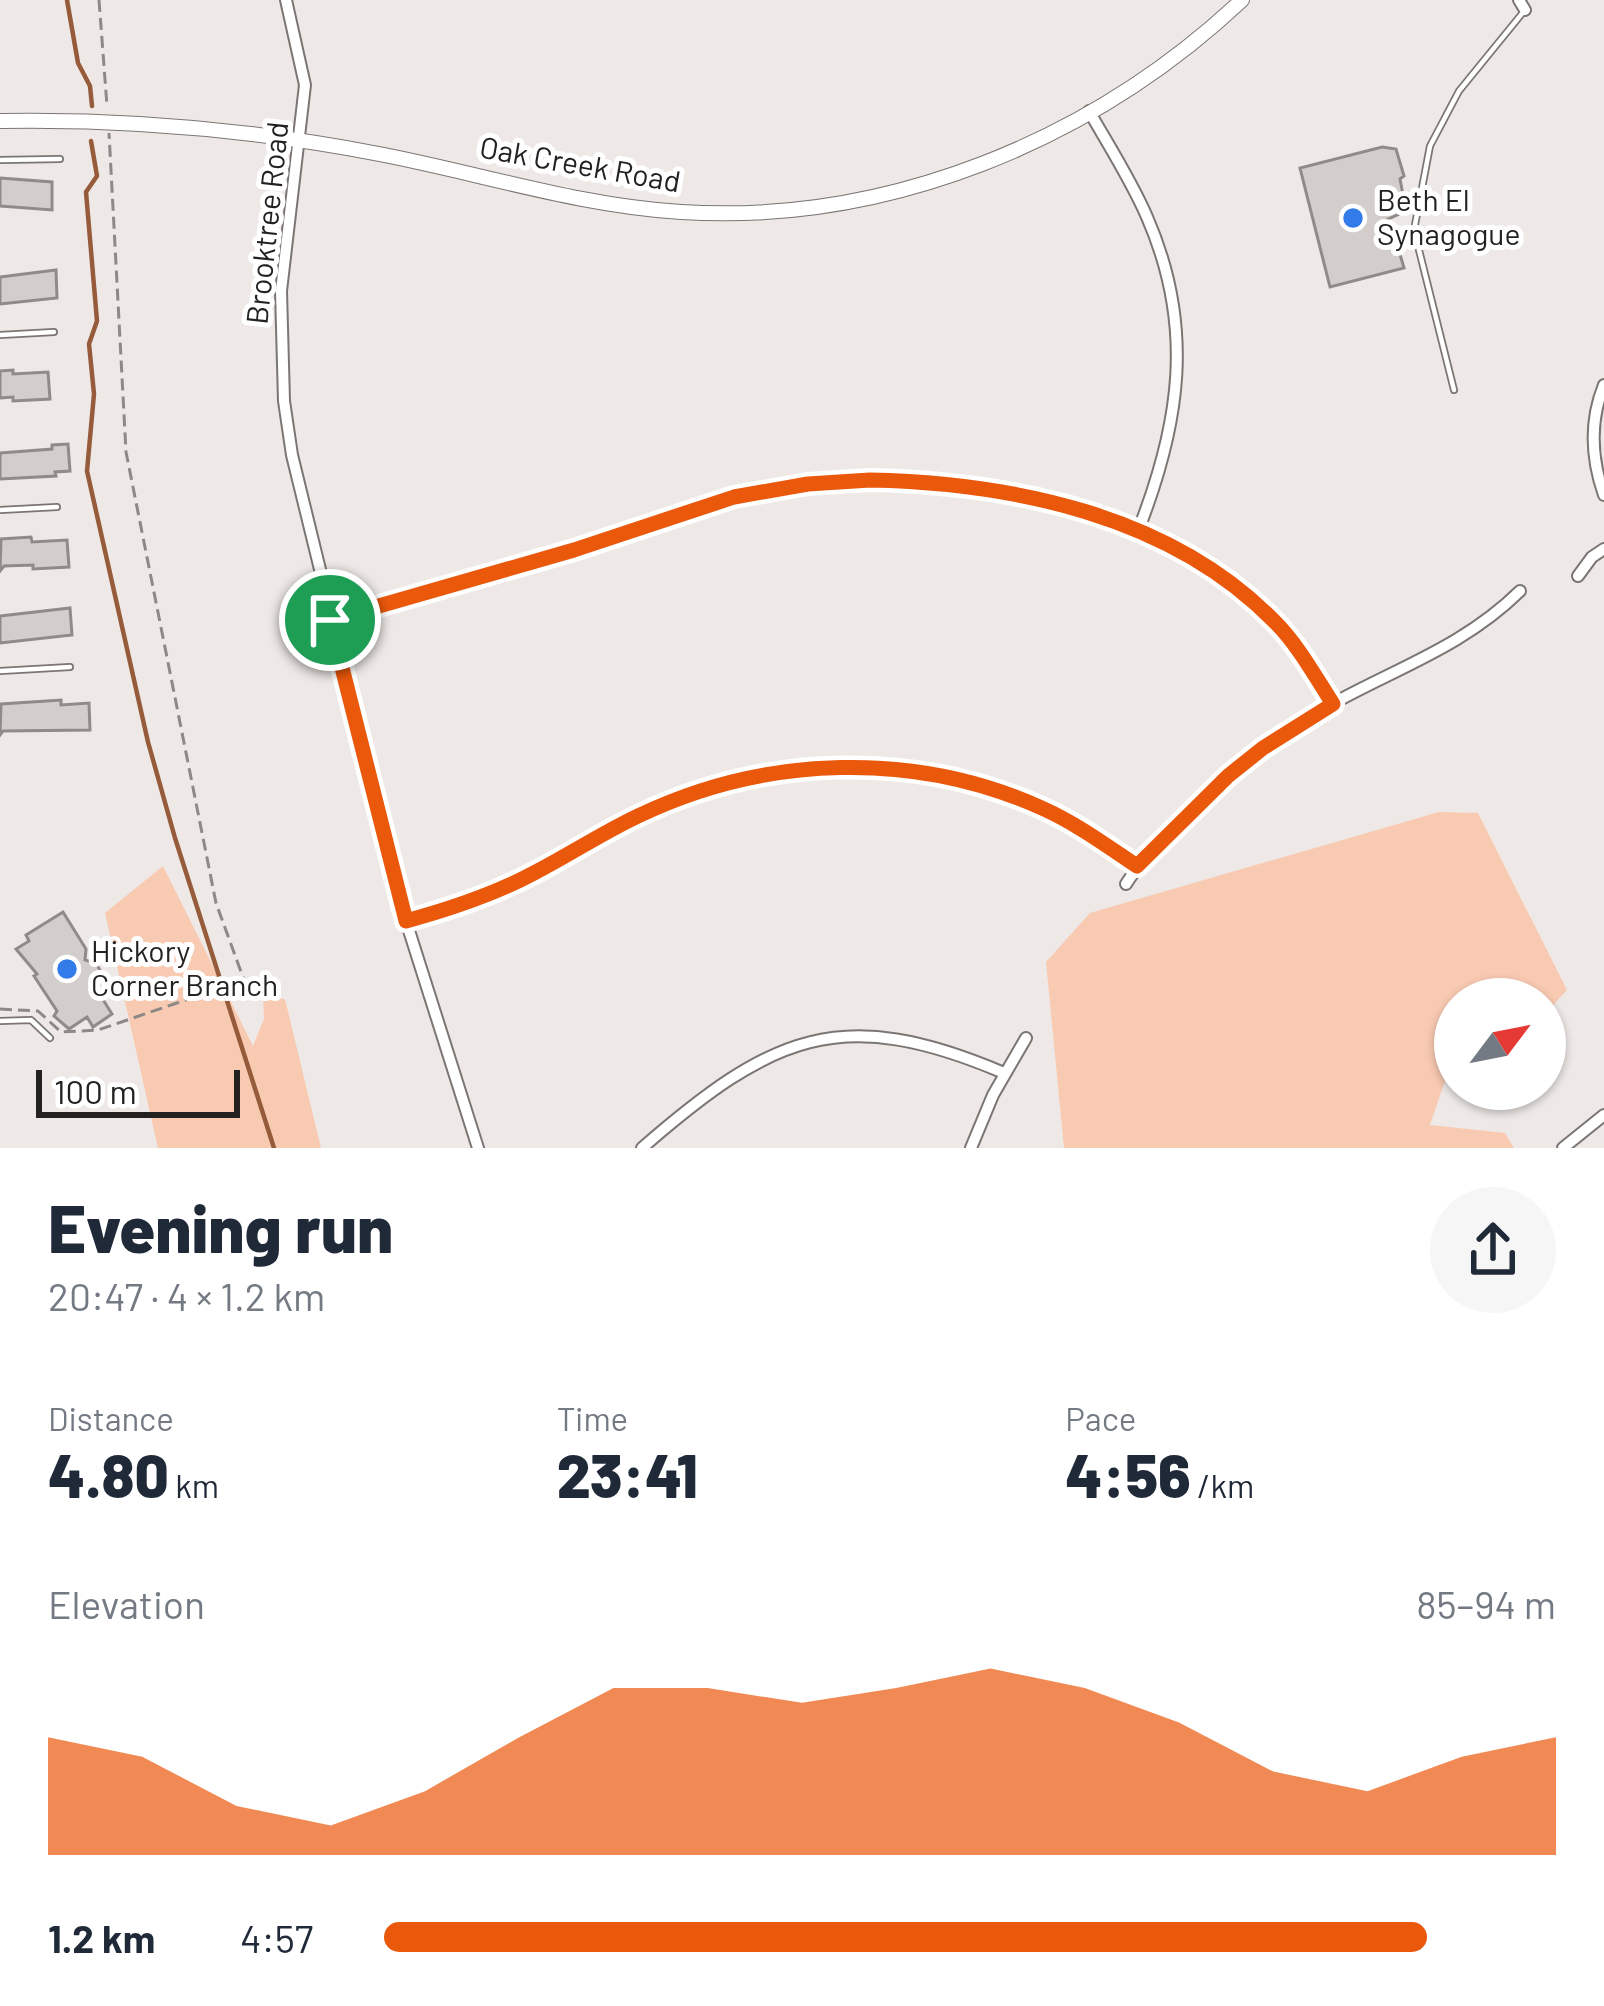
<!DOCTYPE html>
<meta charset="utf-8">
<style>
body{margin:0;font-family:Barlow,sans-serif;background:#f6f6f7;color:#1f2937;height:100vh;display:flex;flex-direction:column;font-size:45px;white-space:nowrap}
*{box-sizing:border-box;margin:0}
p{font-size:39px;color:#747a83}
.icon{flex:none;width:66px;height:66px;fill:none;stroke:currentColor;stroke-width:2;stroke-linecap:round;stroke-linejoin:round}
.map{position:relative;height:1148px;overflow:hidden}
.panel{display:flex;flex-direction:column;background:#fff;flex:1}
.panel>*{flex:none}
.needle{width:78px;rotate:58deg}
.tools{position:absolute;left:1434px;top:978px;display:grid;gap:24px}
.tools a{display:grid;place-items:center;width:132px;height:132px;border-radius:50%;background:#fff;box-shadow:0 3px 9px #0004;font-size:60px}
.scale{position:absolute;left:36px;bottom:30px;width:204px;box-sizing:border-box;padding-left:12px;border:6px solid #232221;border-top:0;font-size:33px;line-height:42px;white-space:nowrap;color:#232221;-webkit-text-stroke:9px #fff;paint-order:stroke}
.pin{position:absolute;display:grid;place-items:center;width:102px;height:102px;color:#fff;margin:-51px;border:6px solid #fff;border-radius:50%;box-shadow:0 3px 12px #0007}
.round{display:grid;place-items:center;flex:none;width:126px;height:126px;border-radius:63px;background:#f6f6f7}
.overview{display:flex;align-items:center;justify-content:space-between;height:204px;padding:0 48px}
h1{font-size:66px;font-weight:800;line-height:90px}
.stats{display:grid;grid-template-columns:repeat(3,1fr);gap:18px;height:204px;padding:12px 48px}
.stats div{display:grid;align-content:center}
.stats b{font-size:60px;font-weight:800}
.stats small{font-size:33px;font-weight:400}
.stats p{font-size:33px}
.chart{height:336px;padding:24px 48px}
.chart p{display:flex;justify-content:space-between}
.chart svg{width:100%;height:216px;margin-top:12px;fill:#ea580c;opacity:.7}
ul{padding:0 48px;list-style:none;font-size:39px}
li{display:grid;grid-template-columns:192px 144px 1fr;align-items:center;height:90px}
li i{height:30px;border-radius:15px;background:#ea580c}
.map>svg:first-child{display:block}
</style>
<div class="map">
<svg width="1604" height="1148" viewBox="0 0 1604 1148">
<rect width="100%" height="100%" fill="#eee9e6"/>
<path fill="#f9cab2" d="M 1439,812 L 1478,813 L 1567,990 L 1545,1014 L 1545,999 L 1455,999 L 1455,1051 L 1430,1125 L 1505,1133 L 1514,1148 L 1064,1148 L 1046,962 L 1090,913 Z
M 163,866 L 253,1046 L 264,1019 L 263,997 L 285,999 L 321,1148 L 158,1148 L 105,913 Z"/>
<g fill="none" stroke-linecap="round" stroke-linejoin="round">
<path stroke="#965b3a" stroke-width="4.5" d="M 67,0 L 78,63 L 90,86 L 92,106
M 91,141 L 97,176 L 86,192 L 97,321 L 89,344 L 94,394 L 87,471 L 148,742 L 175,838 L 274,1148"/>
</g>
<path fill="#d3cecb" stroke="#908b89" stroke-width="3" d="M 1382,147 L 1396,149 L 1404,176 L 1400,179 L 1406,211 L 1386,220 L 1390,238 L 1395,237 L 1404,268 L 1330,287 L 1300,168 Z
M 0,178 L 52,182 L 52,210 L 0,206 Z
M 56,270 L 57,298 L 0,304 L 0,277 Z
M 13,370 L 13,374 L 48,372 L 50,399 L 13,401 L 13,397 L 0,398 L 0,371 Z
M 68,444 L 70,471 L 55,472 L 56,476 L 0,479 L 0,453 L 52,449 L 52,445 Z
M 31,537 L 32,542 L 67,540 L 69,567 L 33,569 L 33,565 L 4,566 L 0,571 L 1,539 Z
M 70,608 L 72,635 L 0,643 L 0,616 Z
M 61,700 L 61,705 L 89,703 L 90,730 L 3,731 L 0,735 L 1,704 Z
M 63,912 L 86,949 L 85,960 L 96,963 L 106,981 L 103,984 L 106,989 L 99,993 L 112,1014 L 93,1027 L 87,1017 L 69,1029 L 54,1016 L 57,1011 L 34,976 L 37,974 L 16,949 L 29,941 L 26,935 Z"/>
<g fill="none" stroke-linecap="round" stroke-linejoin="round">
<defs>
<path id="service" d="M 0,160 L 60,159
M 0,335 L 54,332
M 1454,390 L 1414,230 L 1430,146 L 1459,91 L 1525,10
M 0,510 L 57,507
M 0,671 L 70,667
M 0,1021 L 31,1020 L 50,1038"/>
<path id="minor" d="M 286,0 L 305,85 L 281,291 L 284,401 L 292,455 L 406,921 L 478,1148
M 1519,0 L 1525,10
M 1089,111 C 1109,146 1131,180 1147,217 C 1195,327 1180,424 1138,531
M 1604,385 C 1589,422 1591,458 1604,495
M 1578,576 L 1592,557 L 1604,549
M 330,620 C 412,596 494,576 575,550 C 642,528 705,502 775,489 C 937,460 1157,500 1276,622 C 1299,646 1315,676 1333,704
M 1126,884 C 1141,860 1162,842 1181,822 C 1227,776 1275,736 1332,704 C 1399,667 1464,646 1520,591
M 406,921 C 450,909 493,895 534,873 C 569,855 602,833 638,816 C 765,755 915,750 1044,809 C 1077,824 1107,846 1137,866
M 642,1148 C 771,1036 840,1003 1004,1073
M 971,1148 L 993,1095 L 1026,1038
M 1563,1148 L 1604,1115"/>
<path id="tertiary" d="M 0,121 C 126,119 255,130 379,154 C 479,173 579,206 681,212 C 887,225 1092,141 1242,0"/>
</defs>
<use href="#service" stroke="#7b7673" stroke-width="8"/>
<use href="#minor" stroke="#7b7673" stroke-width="14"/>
<use href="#tertiary" stroke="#7b7673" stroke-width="16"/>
<path stroke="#8c8987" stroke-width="3" stroke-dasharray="12 6" stroke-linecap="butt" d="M 99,0 L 107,106
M 0,1009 L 38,1011 L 61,1032 L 98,1030 L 244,980 L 216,903 L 126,452 L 109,133"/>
<use href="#service" stroke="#fff" stroke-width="4.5"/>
<use href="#minor" stroke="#fff" stroke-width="10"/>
<use href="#tertiary" stroke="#fff" stroke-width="14"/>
</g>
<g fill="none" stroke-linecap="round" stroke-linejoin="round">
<defs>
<path id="route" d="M 870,480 C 1012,483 1171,515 1275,622 C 1298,645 1315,676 1333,704 L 1263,748 L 1228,776 L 1137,866 C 1107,846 1077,824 1044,809 C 915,750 765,755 638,816 C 602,833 569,855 534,873 C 493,895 450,909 406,921 L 330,620 L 574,550 L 734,497 L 808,484 Z"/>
</defs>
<use href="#route" stroke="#fff" stroke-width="24"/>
<use href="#route" stroke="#ea580c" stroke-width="15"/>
</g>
<g fill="#327be8" stroke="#fff" stroke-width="4.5">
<circle cx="1353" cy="218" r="12"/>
<circle cx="67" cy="969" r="12"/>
</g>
<g text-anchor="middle" stroke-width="10" stroke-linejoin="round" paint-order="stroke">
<g font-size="30" fill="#232221" stroke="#fff">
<text transform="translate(580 165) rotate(10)" y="10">Oak Creek Road</text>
<text transform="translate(268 223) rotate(-84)" y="10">Brooktree Road</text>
</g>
<g font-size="30" fill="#232221" stroke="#fff" text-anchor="start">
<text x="1377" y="211">Beth El<tspan x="1377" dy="34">Synagogue</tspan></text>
<text x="91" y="962">Hickory<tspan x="91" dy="34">Corner Branch</tspan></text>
</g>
</g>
</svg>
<div class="tools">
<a><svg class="needle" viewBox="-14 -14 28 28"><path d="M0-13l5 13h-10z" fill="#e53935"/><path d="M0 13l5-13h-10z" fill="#747a83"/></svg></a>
</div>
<div class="scale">100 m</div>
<div class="pin" style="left:330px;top:620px;background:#1e9e55"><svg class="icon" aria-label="arrive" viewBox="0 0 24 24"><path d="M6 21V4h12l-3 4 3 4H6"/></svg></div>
</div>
<section class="panel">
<div class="overview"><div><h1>Evening run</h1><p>20:47 · 4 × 1.2 km</p></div><a class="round"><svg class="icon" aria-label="share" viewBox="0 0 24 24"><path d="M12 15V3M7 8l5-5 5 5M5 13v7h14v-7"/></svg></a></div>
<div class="stats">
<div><p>Distance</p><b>4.80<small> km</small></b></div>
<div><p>Time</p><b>23:41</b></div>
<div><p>Pace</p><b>4:56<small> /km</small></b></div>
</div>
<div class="chart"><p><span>Elevation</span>85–94 m</p>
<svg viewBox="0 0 160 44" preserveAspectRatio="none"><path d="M0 44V20L10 24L20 34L30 38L40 31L50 20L60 10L70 10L80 13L90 10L100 6L110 10L120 17L130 27L140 31L150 24L160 20V44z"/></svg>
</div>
<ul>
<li><b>1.2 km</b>4:57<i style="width:89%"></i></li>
</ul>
</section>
